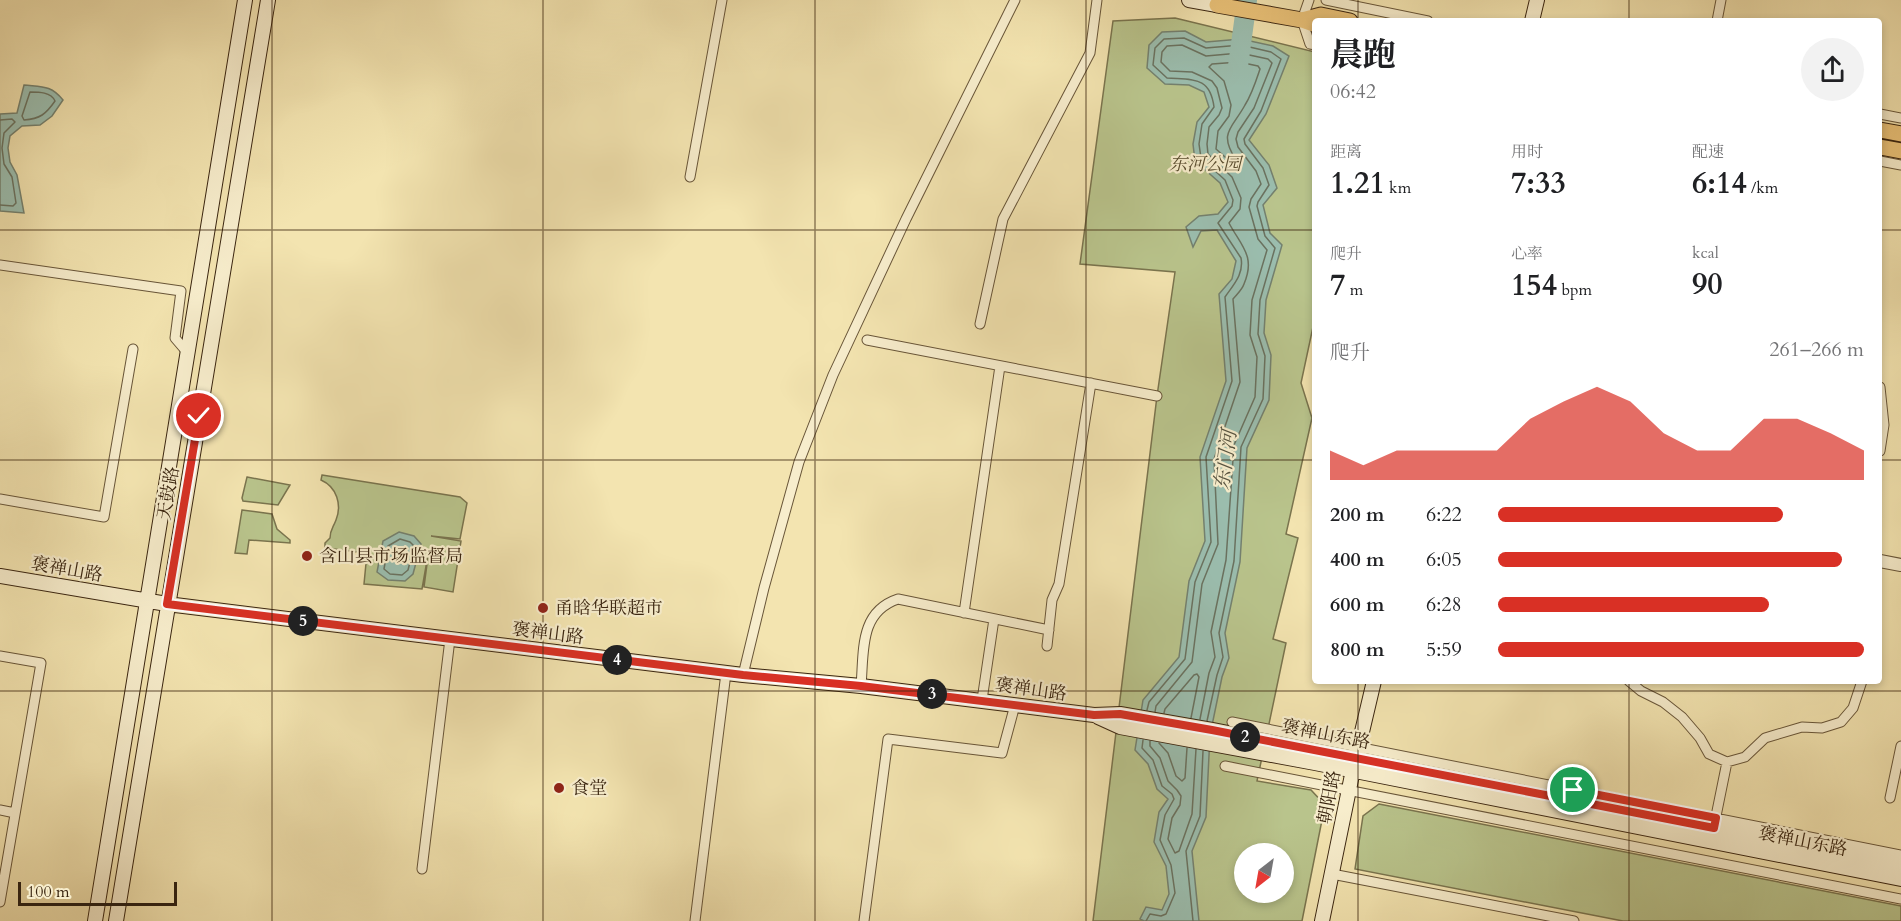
<!DOCTYPE html>
<html lang="zh">
<meta charset="utf-8">
<style>
body{margin:0;font-family:Cardo,"Noto Serif SC",serif;background:#f2f2f2;color:#202124;height:100vh;display:flex;flex-direction:column;font-size:22px;white-space:nowrap}
*{box-sizing:border-box;margin:0}
p{font-size:20px;color:#757577}
.icon{flex:none;width:33px;height:33px;fill:none;stroke:currentColor;stroke-width:2;stroke-linecap:round;stroke-linejoin:round}
.map{position:relative;flex:1;overflow:hidden}
.panel{position:absolute;left:1312px;top:18px;width:570px;height:666px;display:flex;flex-direction:column;background:#fff;border-radius:6px;box-shadow:0 3px 9px #0003}
.panel>*{flex:none}
.needle{width:39px;rotate:211deg}
.controls{position:absolute;left:1234px;top:843px;display:grid;gap:12px}
.controls a{display:grid;place-items:center;width:60px;height:60px;border-radius:50%;background:#fff;box-shadow:0 3px 9px #0003;font-size:30px}
.scale{position:absolute;left:18px;bottom:15px;width:159px;box-sizing:border-box;padding-left:6px;border:3px solid #3a2510;border-top:0;font-size:16px;line-height:21px;white-space:nowrap;color:#3a2510;-webkit-text-stroke:4px #f7edcc;paint-order:stroke}
.pin{position:absolute;display:grid;place-items:center;width:51px;height:51px;color:#fff;margin:-26px;border:3px solid #fff;border-radius:50%;box-shadow:0 2px 6px #0007}
.km{position:absolute;width:30px;height:30px;margin:-15px;border-radius:50%;background:#222;color:#fff;font-size:16px;line-height:30px;text-align:center}
.round{display:grid;place-items:center;flex:none;width:63px;height:63px;border-radius:32px;background:#f2f2f2}
.head{display:flex;align-items:center;justify-content:space-between;height:102px;padding:0 18px}
h1{font-size:33px;font-weight:700;line-height:45px}
.metrics{display:grid;grid-template-columns:repeat(3,1fr);gap:9px;height:102px;padding:6px 18px}
.metrics div{display:grid;align-content:center}
.metrics b{font-size:30px;font-weight:700}
.metrics small{font-size:16px;font-weight:400}
.metrics p{font-size:16px}
.chart{height:168px;padding:12px 18px}
.chart p{display:flex;justify-content:space-between}
.chart svg{width:100%;height:108px;margin-top:6px;fill:#d93025;opacity:.7}
ul{padding:0 18px;list-style:none;font-size:20px}
li{display:grid;grid-template-columns:96px 72px 1fr;align-items:center;height:45px}
li i{height:15px;border-radius:8px;background:#d93025}
.map>svg:first-child{display:block}
</style>
<div class="map">
<svg width="1901" height="921" viewBox="0 0 1901 921">
<rect width="100%" height="100%" fill="#f3e4b0"/>
<filter id="stains"><feTurbulence type="fractalNoise" baseFrequency=".00333" numOctaves="4"/><feColorMatrix values="0 0 0 0 .2 0 0 0 0 .09 0 0 0 0 .02 0 0 0 .5 -.17"/></filter>
<radialGradient id="worn" r=".72"><stop offset=".6" stop-color="#630" stop-opacity="0"/><stop offset="1" stop-color="#630" stop-opacity=".3"/></radialGradient>
<path fill="#b9c48c" stroke="#7a744e" stroke-width="1.5" fill-rule="evenodd" d="M 1175,18 L 1315,52 L 1316,313 L 1301,383 L 1312,418 L 1286,534 L 1298,538 L 1273,639 L 1286,643 L 1257,781 L 1311,790 L 1325,805 L 1302,921 L 1093,921 L 1157,396 L 1175,272 L 1080,264 L 1113,21 ZM 1245,854 L 1284,854 L 1284,892 L 1245,892 Z
M 322,475 L 460,497 L 467,503 L 460,539 L 431,536 L 461,541 L 453,592 L 424,587 L 429,549 L 422,589 L 364,584 L 367,553 L 325,548 L 325,543 L 330,538 C 330,530 333,528 336,520 C 342,505 337,487 321,480 Z
M 247,477 L 290,485 L 278,505 L 243,501 L 242,498 Z
M 242,510 L 272,514 L 277,529 L 290,540 L 290,543 L 249,540 L 247,554 L 235,553 Z
M 1379,804 L 1901,906 L 1901,921 L 1623,921 L 1355,869 L 1363,816 Z"/>
<path fill="#9bbeaf" stroke="#74816f" stroke-width="1.5" d="M 1185,31 L 1206,42 L 1241,39 L 1273,46 L 1289,56 L 1266,114 L 1249,140 L 1269,165 L 1277,188 L 1263,205 L 1270,233 L 1282,245 L 1266,300 L 1264,333 L 1271,355 L 1269,400 L 1247,448 L 1240,562 L 1225,633 L 1229,658 L 1222,677 L 1210,735 L 1206,817 L 1192,851 L 1199,921 L 1144,921 L 1140,919 L 1146,907 L 1162,910 L 1169,894 L 1166,866 L 1154,842 L 1159,812 L 1168,799 L 1157,789 L 1148,764 L 1135,750 L 1143,700 L 1179,657 L 1189,581 L 1205,541 L 1200,457 L 1226,381 L 1219,294 L 1232,279 L 1236,261 L 1217,230 L 1201,231 L 1193,247 L 1186,227 L 1199,216 L 1218,214 L 1228,202 L 1220,183 L 1195,161 L 1193,144 L 1197,122 L 1209,107 L 1204,92 L 1189,85 L 1165,84 L 1147,68 L 1149,45 L 1162,32 Z
M 24,85 C 42,87 51,85 63,100 L 52,116 L 40,125 L 22,126 L 10,136 L 8,148 L 10,162 L 17,175 L 24,213 L 0,211 L 0,114 L 17,113 Z
M 399,532 L 414,536 L 421,544 L 413,574 L 405,581 L 388,580 L 377,572 L 383,541 Z"/>
<g fill="none" stroke-linecap="round" stroke-linejoin="round">
<path stroke="#6a7260" stroke-width="1.5" d="M 1239,62 L 1258,66 L 1260,69 C 1256,81 1252,94 1245,105 C 1232,129 1218,132 1236,160 L 1233,164 L 1216,149 L 1218,131 L 1229,116 L 1231,105 L 1224,81 L 1209,67 L 1212,64 Z
M 30,92 C 39,92 51,92 55,101 C 46,114 40,119 24,120 L 22,116 Z
M 0,120 L 12,119 L 15,122 L 4,133 L 2,148 L 4,164 L 12,177 L 16,203 L 13,206 L 0,205
M 400,539 L 410,542 L 414,546 L 408,570 L 402,575 L 390,574 L 384,569 L 388,546 Z
M 1147,710 L 1149,702 L 1185,659 L 1195,582 L 1211,542 L 1206,457 L 1232,381 L 1225,297 C 1234,284 1244,274 1241,258 L 1218,223 L 1232,206 L 1233,200 L 1225,180 L 1201,158 L 1199,144 L 1202,124 L 1214,107 C 1210,76 1193,80 1167,78 L 1153,65 L 1155,48 L 1164,39 L 1184,38 L 1206,48 L 1241,45 L 1271,52 L 1281,59 L 1261,111 L 1244,139 L 1245,144 L 1263,168 L 1269,185 L 1258,202 L 1257,206 L 1265,236 L 1275,248 L 1260,300 L 1258,334 L 1265,356 L 1263,399 L 1241,447 L 1234,561 L 1219,633 L 1223,657 L 1217,675 L 1207,721
M 1155,712 L 1156,706 L 1192,662 L 1202,584 L 1218,544 L 1214,459 L 1240,382 L 1233,299 C 1237,294 1242,290 1244,284 C 1256,256 1241,246 1229,223 L 1240,209 L 1241,198 L 1232,177 L 1208,154 L 1207,144 L 1209,127 L 1219,115 L 1222,108 L 1217,88 L 1212,81 L 1192,72 L 1170,71 L 1161,62 L 1162,52 L 1167,46 L 1182,45 L 1206,56 L 1240,53 L 1268,59 L 1272,63 L 1254,108 L 1238,132 L 1236,139 L 1238,147 L 1256,171 L 1261,184 L 1251,199 L 1249,207 L 1258,239 L 1267,250 L 1252,300 L 1250,335 L 1257,357 L 1255,397 L 1234,445 L 1226,560 L 1211,632 L 1215,657 L 1209,673 L 1200,719
M 1164,713 L 1165,709 L 1194,675 L 1197,674 L 1199,677 L 1191,718
M 1143,740 L 1142,748 L 1153,760 L 1162,786 L 1172,794 L 1174,799 L 1165,815 L 1160,840 L 1171,865 L 1175,893 L 1166,914 L 1161,916 L 1150,914 L 1146,921
M 1150,741 L 1150,746 L 1160,758 L 1168,781 L 1177,790 L 1181,796 L 1180,805 L 1172,818 L 1168,839 L 1175,853 L 1179,851 L 1192,814 L 1196,749
M 1159,743 L 1168,753 L 1176,776 L 1182,781 L 1185,778 L 1187,748
M 1193,921 L 1186,851 L 1200,816 L 1203,751"/>
<path stroke="#9bbeaf" stroke-width="20" d="M 1238,66 L 1247,0"/>
<defs>
<path id="minor" d="M 1309,0 L 1302,20 L 1310,44 L 1316,45
M 1326,0 L 1428,21
M 1717,21 L 1721,0
M 1880,114 L 1901,118
M 1880,161 L 1901,165
M 690,177 L 722,0
M 0,265 L 181,291 L 175,338 L 187,352
M 980,324 L 1003,219 L 1090,53 L 1097,0
M 867,340 L 1157,396
M 1880,387 L 1884,425 L 1880,451
M 0,499 L 104,517 L 133,349
M 964,613 L 1000,366
M 1047,646 L 1052,600 L 1059,584 L 1091,383
M 0,656 L 41,663 L 0,902
M 743,675 L 764,588 L 799,462 L 833,375 L 906,219 L 1015,0
M 1629,681 L 1641,691 L 1663,702 L 1682,717 L 1700,738 L 1709,754 L 1727,762 L 1745,757 L 1765,738 L 1802,727 L 1822,728 L 1841,722 L 1853,708 L 1862,681
M 861,686 C 864,651 859,612 898,599 L 1049,630
M 982,700 L 994,619
M 1232,722 L 1901,855
M 1225,766 L 1901,899
M 1890,798 L 1901,746
M 0,810 L 15,813
M 1715,821 L 1727,762
M 422,869 L 450,639
M 1332,874 L 1574,921
M 695,921 L 726,673
M 864,921 L 888,739 L 1002,753 L 1015,705"/>
<path id="tertiary" d="M 1880,561 L 1901,565"/>
<path id="secondary" d="M 1189,0 L 1217,5
M 1532,21 L 1537,0
M 0,576 L 167,604 L 743,675 L 861,686 L 1094,715 L 1120,714 L 1212,730 L 1901,865
M 1098,717 L 1120,727 L 1315,763 L 1901,879
M 95,921 L 245,0
M 116,921 L 268,0
M 1322,921 L 1353,770 L 1374,681"/>
<path id="primary" d="M 1217,5 L 1302,20 L 1316,25
M 1302,20 L 1321,15 L 1350,21
M 1880,130 L 1901,134
M 1880,147 L 1901,151"/>
</defs>
<use href="#minor" stroke="#685538" stroke-width="11"/>
<use href="#tertiary" stroke="#685538" stroke-width="14"/>
<use href="#secondary" stroke="#3a2510" stroke-width="16"/>
<use href="#primary" stroke="#3a2510" stroke-width="17"/>
<use href="#minor" stroke="#f7edcc" stroke-width="9"/>
<use href="#tertiary" stroke="#f7edcc" stroke-width="12"/>
<use href="#secondary" stroke="#f7edcc" stroke-width="14"/>
<use href="#primary" stroke="#eac278" stroke-width="15"/>
</g>
<g fill="none" stroke-linecap="round" stroke-linejoin="round">
<defs>
<path id="route" d="M 199,416 L 167,604 L 743,675 L 861,686 L 1094,715 L 1120,714 L 1212,730 L 1714,828 L 1716,818 L 1573,790"/>
</defs>
<use href="#route" stroke="#fff" stroke-width="12"/>
<use href="#route" stroke="#d93025" stroke-width="8"/>
</g>
<path fill="none" stroke="#3a2510" stroke-width="1.5" stroke-opacity="0.55" d="M 272,0 L 272,921M 543,0 L 543,921M 815,0 L 815,921M 1086,0 L 1086,921M 1358,0 L 1358,21M 1629,0 L 1629,21M 0,230 L 1316,230M 1880,230 L 1901,230M 0,460 L 1316,460M 1880,460 L 1901,460M 1358,681 L 1358,921M 1629,681 L 1629,921M 0,691 L 1901,691"/>
<g fill="#8f2418" stroke="#f7edcc" stroke-width="2">
<circle cx="307" cy="556" r="6"/>
<circle cx="543" cy="608" r="6"/>
<circle cx="559" cy="788" r="6"/>
</g>
<g text-anchor="middle" stroke-width="4.5" stroke-linejoin="round" paint-order="stroke">
<g font-size="18" font-style="italic" fill="#5a4d2f" stroke="#f7edcc">
<text x="1205" y="170">东河公园</text>
</g>
<g font-size="18" fill="#3a2510" stroke="#f7edcc">
<text transform="translate(168 493) rotate(-80)" y="6">天鼓路</text>
<text transform="translate(67 569) rotate(10)" y="6">褒禅山路</text>
<text transform="translate(548 633) rotate(7)" y="6">褒禅山路</text>
<text transform="translate(1031 689) rotate(8)" y="6">褒禅山路</text>
<text transform="translate(1326 734) rotate(11)" y="6">褒禅山东路</text>
<text transform="translate(1329 797) rotate(-79)" y="6">朝阳路</text>
<text transform="translate(1803 841) rotate(11)" y="6">褒禅山东路</text>
</g>
<g font-size="18" fill="#3a2510" stroke="#f7edcc" text-anchor="start">
<text x="319" y="562">含山县市场监督局</text>
<text x="555" y="614">甬晗华联超市</text>
<text x="571" y="794">食堂</text>
</g>
<g font-size="20" font-style="italic" fill="#575340" stroke="#f7edcc">
<text transform="translate(1225 460) rotate(-82)" y="7">东门河</text>
</g>
</g>
<rect width="100%" height="100%" filter="url(#stains)"/>
<rect width="100%" height="100%" fill="url(#worn)"/>
</svg>
<div class="controls">
<a><svg class="needle" viewBox="-14 -14 28 28"><path d="M0-13l5 13h-10z" fill="#e53935"/><path d="M0 13l5-13h-10z" fill="#757577"/></svg></a>
</div>
<div class="scale">100 m</div>
<div class="pin" style="left:1573px;top:790px;background:#1e9e55"><svg class="icon" aria-label="arrive" viewBox="0 0 24 24"><path d="M6 21V4h12l-3 4 3 4H6"/></svg></div>
<div class="pin" style="left:199px;top:416px;background:#d93025"><svg class="icon" aria-label="check" viewBox="0 0 24 24"><path d="M5 12l5 5 9-10"/></svg></div>
<b class="km" style="left:1245px;top:737px">2</b>
<b class="km" style="left:932px;top:694px">3</b>
<b class="km" style="left:617px;top:660px">4</b>
<b class="km" style="left:303px;top:621px">5</b>
<section class="panel">
<div class="head"><div><h1>晨跑</h1><p>06:42</p></div><a class="round"><svg class="icon" aria-label="share" viewBox="0 0 24 24"><path d="M12 15V3M7 8l5-5 5 5M5 13v7h14v-7"/></svg></a></div>
<div class="metrics">
<div><p>距离</p><b>1.21<small> km</small></b></div>
<div><p>用时</p><b>7:33</b></div>
<div><p>配速</p><b>6:14<small> /km</small></b></div>
</div>
<div class="metrics">
<div><p>爬升</p><b>7<small> m</small></b></div>
<div><p>心率</p><b>154<small> bpm</small></b></div>
<div><p>kcal</p><b>90</b></div>
</div>
<div class="chart"><p><span>爬升</span>261–266 m</p>
<svg viewBox="0 0 160 44" preserveAspectRatio="none"><path d="M0 44V32L10 38L20 32L30 32L40 32L50 32L60 19L70 12L80 6L90 12L100 25L110 32L120 32L130 19L140 19L150 25L160 32V44z"/></svg>
</div>
<ul>
<li><b>200 m</b>6:22<i style="width:78%"></i></li>
<li><b>400 m</b>6:05<i style="width:94%"></i></li>
<li><b>600 m</b>6:28<i style="width:74%"></i></li>
<li><b>800 m</b>5:59<i style="width:100%"></i></li>
</ul>
</section>
</div>
